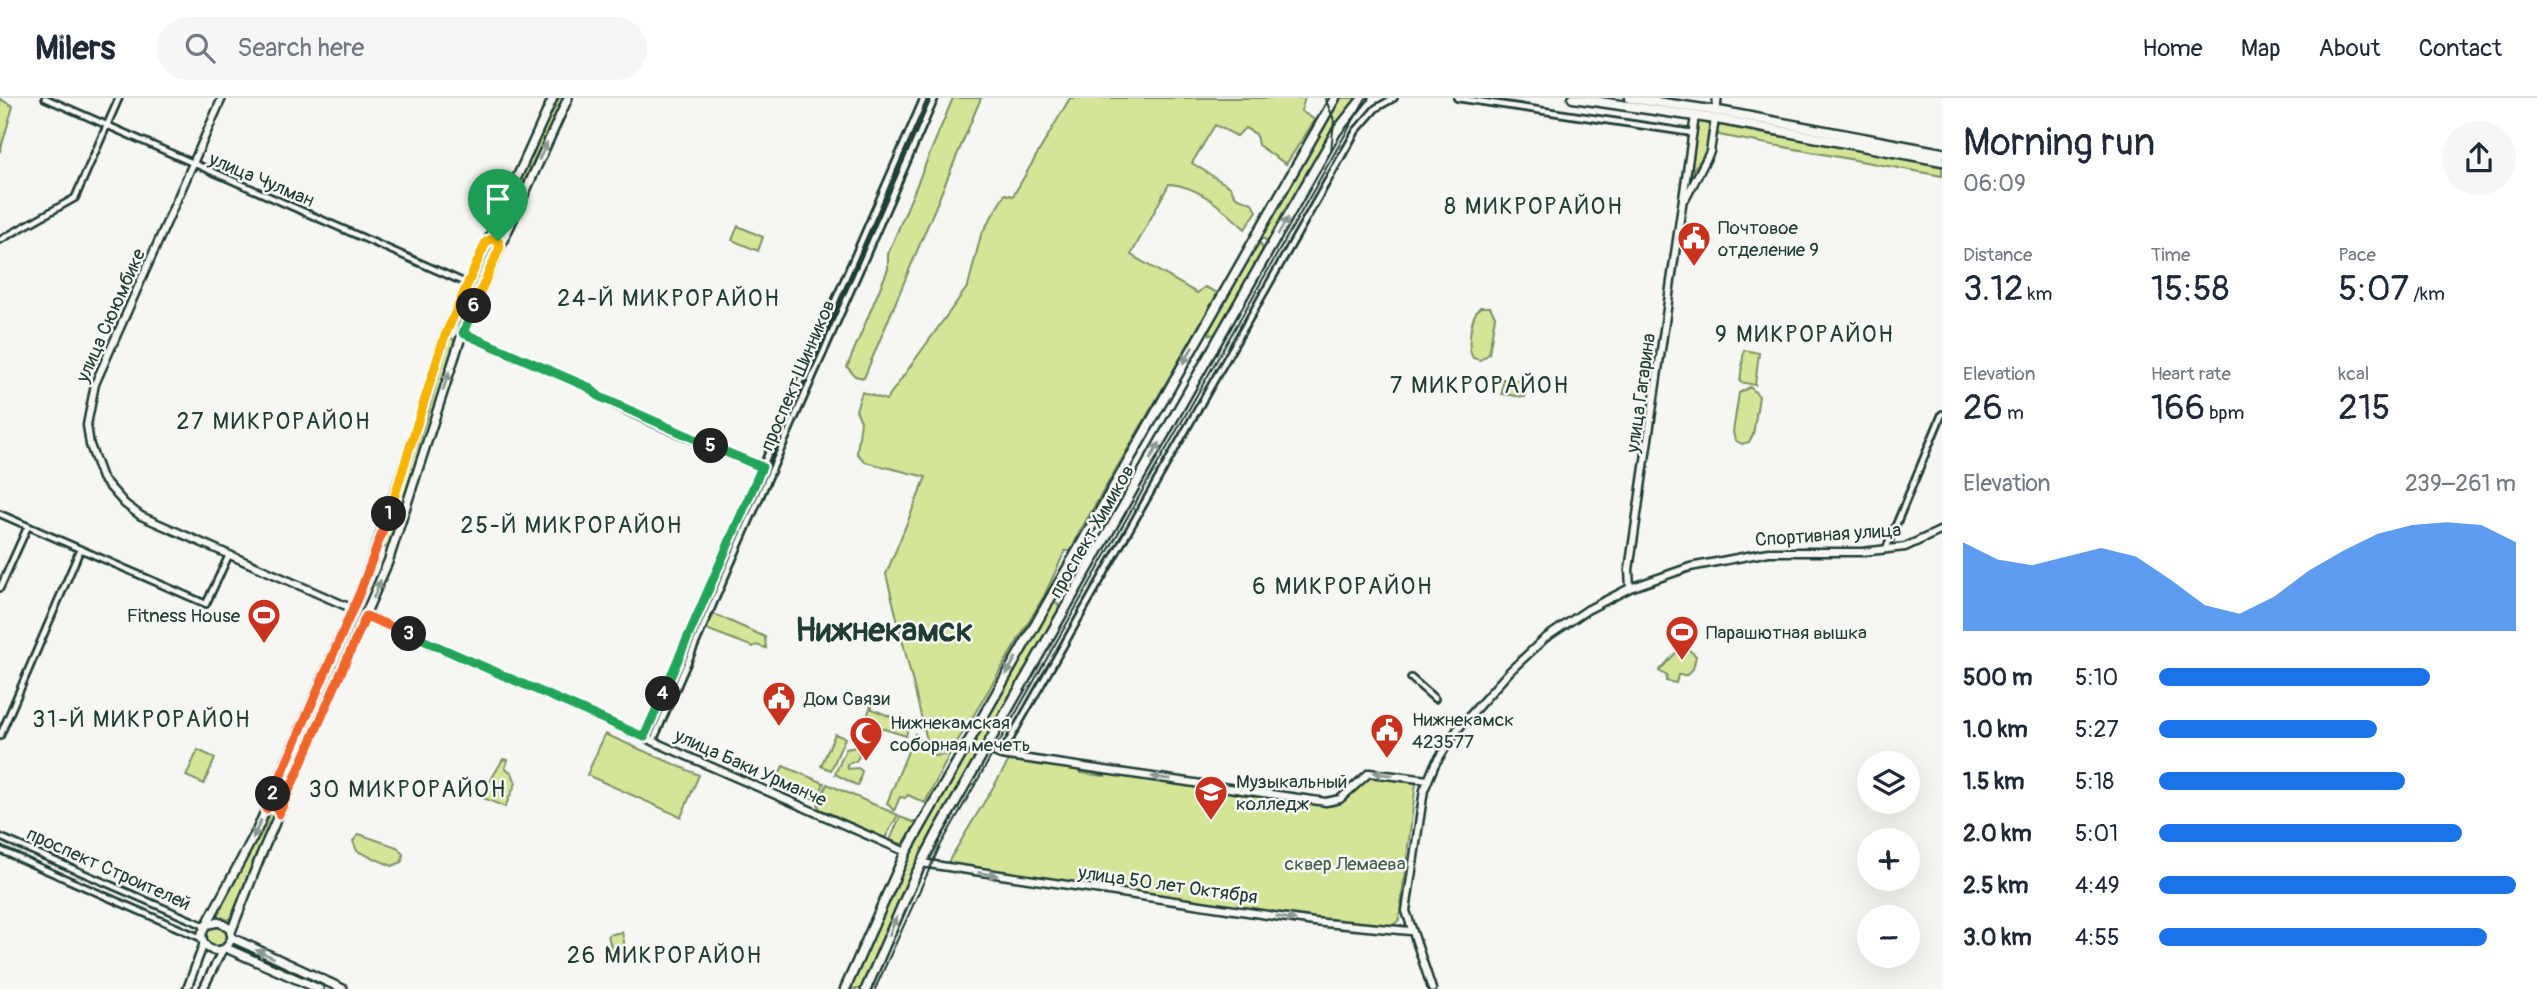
<!DOCTYPE html>
<meta charset="utf-8">
<style>
body{margin:0;font-family:Pangolin,sans-serif;background:#f6f6f7;color:#1f2937;height:100vh;display:flex;flex-direction:column;font-size:26px;white-space:nowrap}
*{box-sizing:border-box;margin:0}
p{font-size:23px;color:#747a83}
.icon{flex:none;width:38px;height:38px;fill:none;stroke:currentColor;stroke-width:2;stroke-linecap:round;stroke-linejoin:round}
.map{position:relative;flex:1;overflow:hidden}
.side{display:flex;flex-direction:column;background:#fff;width:595px}
.side>*{flex:none}
.tools{position:absolute;left:1857px;top:653px;display:grid;gap:14px}
.tools a{display:grid;place-items:center;width:63px;height:63px;border-radius:50%;background:#fff;box-shadow:0 7px 28px #0002;font-size:35px}
.pin{position:absolute;display:grid;place-items:center;width:60px;height:60px;color:#fff;margin:-72px -30px;border-radius:50% 50% 50% 0;rotate:-45deg;box-shadow:0 0 7px #0007}
.pin .icon{rotate:45deg}
.km{position:absolute;width:35px;height:35px;margin:-18px;border-radius:50%;background:#222;color:#fff;font-size:19px;line-height:35px;text-align:center}
.round{display:grid;place-items:center;flex:none;width:74px;height:74px;border-radius:37px;background:#f6f6f7}
.headline{display:flex;align-items:center;justify-content:space-between;height:119px;padding:0 21px}
h1{font-size:38px;font-weight:600;line-height:52px}
.stats{display:grid;grid-template-columns:repeat(3,1fr);gap:10px;height:119px;padding:7px 21px}
.stats div{display:grid;align-content:center}
.stats b{font-size:35px;font-weight:600}
.stats small{font-size:19px;font-weight:400}
.stats p{font-size:19px}
.chart{height:196px;padding:14px 21px}
.chart p{display:flex;justify-content:space-between}
.chart svg{width:100%;height:126px;margin-top:7px;fill:#1a73e8;opacity:.7}
ul{padding:0 21px;list-style:none;font-size:23px}
li{display:grid;grid-template-columns:112px 84px 1fr;align-items:center;height:52px}
li i{height:18px;border-radius:9px;background:#1a73e8}
header{display:flex;align-items:center;gap:42px;box-sizing:border-box;height:98px;padding:0 35px;background:#fff;border-bottom:2px solid #e0e1e3}
header strong{font-size:33px}
nav{display:flex;gap:38px;margin-inline-start:auto;font-size:24px}
.search{width:490px;height:63px;background:#f6f6f7;display:flex;align-items:center;gap:18px;box-sizing:border-box;padding:0 24px;border-radius:38px;color:#747a83;font-size:26px}
main{display:flex;flex:1;min-height:0}
.map>svg:first-child{display:block}
</style>
<header>
<strong>Milers</strong>
<div class="search"><svg class="icon" aria-label="search" viewBox="0 0 24 24"><circle cx="10" cy="10" r="6"/><path d="M15 15l6 6"/></svg>Search here</div>
<nav><a>Home</a><a>Map</a><a>About</a><a>Contact</a></nav>
</header>
<main>
<div class="map">
<svg width="1942" height="891" viewBox="0 0 1942 891">
<rect width="100%" height="100%" fill="#f6f6f2"/>
<filter id="ink" filterUnits="userSpaceOnUse"><feTurbulence type="fractalNoise" baseFrequency=".0143" numOctaves="2"/><feDisplacementMap in="SourceGraphic" scale="14" xChannelSelector="R" yChannelSelector="G"/><feConvolveMatrix kernelMatrix="1 2 1 2 8 2 1 2 1" color-interpolation-filters="sRGB"/></filter>
<g filter="url(#ink)">
<path fill="#d5e598" stroke="#7a9166" stroke-width="2" d="M 558,0 L 564,0 L 497,139 L 495,136 Z
M 953,0 L 981,0 L 864,280 L 855,278 L 847,269 L 888,171 L 888,156 Z
M 1070,0 L 1305,0 L 1301,13 L 1315,22 L 1286,66 L 1258,47 L 1256,36 L 1245,30 L 1237,38 L 1215,27 L 1192,65 L 1230,89 L 1236,99 L 1252,105 L 1257,113 L 1245,131 C 1223,111 1200,88 1169,86 L 1131,157 L 1197,195 L 1205,189 L 1218,195 L 1080,433 L 1071,453 L 1065,453 L 1044,498 L 965,632 L 951,652 L 936,655 L 928,646 L 886,476 L 926,379 L 865,364 L 857,355 L 861,323 L 856,312 L 862,294 L 886,302 L 968,188 L 981,137 L 1005,96 L 1013,98 Z
M 1339,0 L 1357,0 L 1337,25 L 1279,129 L 1268,143 L 1259,139 Z
M 0,1 L 13,8 L 0,54 Z
M 1697,23 L 1710,25 L 1706,55 L 1692,73 L 1690,70 Z
M 1720,27 L 1942,68 L 1942,78 L 1719,37 L 1716,32 Z
M 738,128 L 763,139 L 758,153 L 732,142 Z
M 494,145 L 496,149 L 459,227 L 454,228 L 490,146 Z
M 1255,146 L 1261,146 L 1263,153 L 1217,236 L 1210,237 L 1209,231 Z
M 1480,209 L 1490,209 L 1495,218 L 1489,256 L 1480,262 L 1473,260 C 1466,249 1471,217 1480,209 Z
M 452,240 L 455,244 L 388,450 L 381,448 L 401,380 L 448,242 Z
M 1744,252 L 1759,255 L 1755,287 L 1740,284 Z
M 1503,281 L 1526,284 L 1525,299 L 1502,296 Z
M 1750,289 L 1759,298 L 1753,337 L 1749,344 L 1742,346 L 1735,342 L 1733,334 L 1739,295 Z
M 1052,505 L 1058,506 L 1059,511 L 918,763 L 861,891 L 850,891 L 904,763 Z
M 714,516 L 765,539 L 766,550 L 756,547 L 753,549 L 706,531 Z
M 1680,550 L 1688,551 L 1696,558 L 1693,571 L 1687,577 L 1678,577 L 1676,585 L 1666,583 L 1667,578 L 1659,573 Z
M 333,566 L 339,569 L 281,703 L 274,701 Z
M 872,604 L 872,611 L 909,626 L 906,638 L 865,625 Z
M 605,636 L 699,677 L 681,719 L 587,677 Z
M 835,636 L 845,640 L 831,672 L 821,668 Z
M 915,636 L 934,658 L 950,656 L 925,705 L 908,697 L 905,700 L 900,699 L 894,713 L 887,705 Z
M 857,649 L 859,658 L 856,663 L 847,666 L 848,671 L 858,670 L 862,673 L 858,688 L 835,676 L 846,651 Z
M 198,652 L 215,660 L 204,686 L 186,678 Z
M 503,661 L 508,662 L 505,670 L 512,675 L 516,685 L 505,709 L 481,699 Z
M 1010,661 L 1079,671 L 1081,675 L 1104,678 L 1110,676 L 1332,708 C 1346,702 1350,691 1361,683 C 1375,673 1401,683 1416,685 L 1399,822 L 1392,828 L 1321,823 L 947,766 Z
M 783,668 L 824,685 L 817,702 L 775,685 Z
M 827,686 L 898,717 L 885,740 L 820,711 L 818,707 Z
M 274,708 L 276,713 L 241,801 L 229,822 L 217,818 L 269,710 Z
M 900,719 L 916,725 L 903,746 L 890,742 Z
M 359,736 L 397,749 L 403,756 L 402,764 L 392,768 L 357,753 L 353,743 Z
M206 838a11 11 0 1 1 22 0a11 11 0 1 1-22 0Z
M 622,834 L 627,859 L 614,862 L 608,837 Z"/>
<g fill="none" stroke-linecap="round" stroke-linejoin="round">
<defs>
<path id="minor" d="M 45,0 L 468,186
M 1457,0 L 1693,35
M 0,142 L 75,100 L 119,0
M 462,235 L 588,289 C 605,310 730,356 762,369
M 0,416 L 206,506 L 229,457
M 1886,451 L 1942,316
M 0,490 L 28,428
M 1411,580 L 1435,601
M 0,638 L 80,452
M 644,639 L 924,0
M 653,643 L 935,0
M 1001,657 L 1356,33 L 1376,10 L 1394,0
M 0,739 L 205,828
M 0,752 L 201,840"/>
<path id="tertiary" d="M 222,0 L 95,286 L 87,327 L 90,347 L 102,380 L 125,406 L 141,418 L 353,511
M 1686,100 L 1710,54 L 1715,21
M 1630,490 L 1629,472 L 1695,18
M 367,518 L 906,754
M 986,651 L 1001,657 L 1326,704 L 1340,701 L 1369,675 L 1428,682
M 921,765 L 1314,824 L 1410,833
M 187,891 L 204,845
M 203,891 L 222,853
M 1432,891 L 1406,813 L 1424,692 L 1435,666 L 1457,632 L 1510,573 L 1544,541 L 1587,512 L 1630,490 L 1690,469 L 1769,454 L 1862,454 L 1905,449 L 1942,432"/>
<path id="secondary" d="M 1716,13 L 1717,0
M 209,826 L 219,824 L 230,831 L 232,840 L 226,850 C 213,857 201,849 202,835 L 257,732 L 362,490 L 420,322 L 444,240 L 553,0
M 231,834 L 261,757 L 388,464 L 465,227 L 568,0
M 232,840 L 343,891
M 226,850 L 319,891"/>
<path id="primary" d="M 1573,0 L 1722,22 L 1942,63
M 1630,0 L 1724,14 L 1942,55
M 845,891 L 906,754 L 1335,0
M 866,891 L 915,778 L 937,736 L 1336,34 L 1363,0"/>
</defs>
<use href="#minor" stroke="#1f3d34" stroke-width="10"/>
<use href="#tertiary" stroke="#1f3d34" stroke-width="11"/>
<use href="#secondary" stroke="#1f3d34" stroke-width="12"/>
<use href="#primary" stroke="#1f3d34" stroke-width="13"/>
<use href="#minor" stroke="#f6f6f2" stroke-width="4.5"/>
<use href="#tertiary" stroke="#f6f6f2" stroke-width="6"/>
<use href="#secondary" stroke="#f6f6f2" stroke-width="7"/>
<use href="#primary" stroke="#f6f6f2" stroke-width="8"/>
<path stroke="#1f3d34" stroke-width="2" d="M 1325,0 L 1334,22 L 1331,54
M 875,891 L 939,750 L 1366,0"/>
</g>
<defs><path id="oneway-solid" d="M-6-.8H1V-3.2L6.5 0L1 3.2V.8H-6Z" transform="scale(1.75)"/></defs>
<g fill="#8a9a93">
<use href="#oneway-solid" transform="translate(543 53) rotate(-65)"/>
<use href="#oneway-solid" transform="translate(1283 128) rotate(-60)"/>
<use href="#oneway-solid" transform="translate(1188 257) rotate(120)"/>
<use href="#oneway-solid" transform="translate(446 283) rotate(-72)"/>
<use href="#oneway-solid" transform="translate(1155 353) rotate(-60)"/>
<use href="#oneway-solid" transform="translate(377 491) rotate(-68)"/>
<use href="#oneway-solid" transform="translate(1011 568) rotate(119)"/>
<use href="#oneway-solid" transform="translate(1383 676) rotate(-173)"/>
<use href="#oneway-solid" transform="translate(1161 680) rotate(-172)"/>
<use href="#oneway-solid" transform="translate(257 731) rotate(114)"/>
<use href="#oneway-solid" transform="translate(988 776) rotate(9)"/>
<use href="#oneway-solid" transform="translate(1286 820) rotate(9)"/>
<use href="#oneway-solid" transform="translate(893 828) rotate(-66)"/>
<use href="#oneway-solid" transform="translate(265 856) rotate(-156)"/>
</g>
</g>
<g fill="none" stroke-linecap="round" stroke-linejoin="round" filter="url(#ink)">
<defs>
<path id="split-1" d="M 389,416 L 444,240 L 486,144 L 492,141 L 498,143"/>
<path id="split-2" d="M 273,696 L 360,494 L 389,416"/>
<path id="split-3" d="M 273,696 L 266,711 L 275,706 L 279,716 L 366,518 L 409,536"/>
<path id="split-4" d="M 409,536 L 644,639 L 663,596"/>
<path id="split-5" d="M 663,596 L 762,369 L 711,348"/>
<path id="split-6" d="M 474,208 L 463,235 L 588,289 L 600,299 L 711,348"/>
<path id="split-7" d="M 474,208 L 500,149 L 498,143"/>
</defs>
<use href="#split-1" stroke="#fff" stroke-width="14"/>
<use href="#split-2" stroke="#fff" stroke-width="14"/>
<use href="#split-3" stroke="#fff" stroke-width="14"/>
<use href="#split-4" stroke="#fff" stroke-width="14"/>
<use href="#split-5" stroke="#fff" stroke-width="14"/>
<use href="#split-6" stroke="#fff" stroke-width="14"/>
<use href="#split-7" stroke="#fff" stroke-width="14"/>
<use href="#split-1" stroke="#f5b400" stroke-width="9"/>
<use href="#split-2" stroke="#f0652b" stroke-width="9"/>
<use href="#split-3" stroke="#f0652b" stroke-width="9"/>
<use href="#split-4" stroke="#22a559" stroke-width="9"/>
<use href="#split-5" stroke="#22a559" stroke-width="9"/>
<use href="#split-6" stroke="#22a559" stroke-width="9"/>
<use href="#split-7" stroke="#f5b400" stroke-width="9"/>
</g>
<defs>
<symbol id="civic-pin" viewBox="-11 -11 22 30"><path d="M0 17L-7.5 6A9.5 9.5 0 1 1 7.5 6Z" fill="#c8321e" stroke="#f6f6f2"/><path d="M-.6-6.5H3V-4.5H.6V-3L4-1V1h2V6H-6V1h2V-1L-.6-3ZM-1.2 2.5V6h2.4V2.5Z" fill="#fff"/></symbol>
<symbol id="stadium-pin" viewBox="-11 -11 22 30"><path d="M0 17L-7.5 6A9.5 9.5 0 1 1 7.5 6Z" fill="#c8321e" stroke="#f6f6f2"/><path d="M0-5a6.5 5 0 1 0 0 10a6.5 5 0 1 0 0-10ZM-3.5-1.8h7v3.6h-7Z" fill="#fff"/></symbol>
<symbol id="mosque-pin" viewBox="-11 -11 22 30"><path d="M0 17L-7.5 6A9.5 9.5 0 1 1 7.5 6Z" fill="#c8321e" stroke="#f6f6f2"/><path d="M3.5-4.9A6 6 0 1 0 3.5 4.9A5 5 0 1 1 3.5-4.9Z" fill="#fff"/></symbol>
<symbol id="university-pin" viewBox="-11 -11 22 30"><path d="M0 17L-7.5 6A9.5 9.5 0 1 1 7.5 6Z" fill="#c8321e" stroke="#f6f6f2"/><path d="M0-5L7-2L0 1L-7-2ZM-4 1L0 2.5L4 1V4Q0 6-4 4Z" fill="#fff"/></symbol>
</defs>
<g fill-rule="evenodd">
<use href="#civic-pin" x="1675" y="121" width="38" height="52"/>
<use href="#stadium-pin" x="245" y="498" width="38" height="52"/>
<use href="#stadium-pin" x="1663" y="515" width="38" height="52"/>
<use href="#civic-pin" x="760" y="581" width="38" height="52"/>
<use href="#civic-pin" x="1368" y="613" width="38" height="52"/>
<use href="#mosque-pin" x="847" y="616" width="38" height="52"/>
<use href="#university-pin" x="1192" y="675" width="38" height="52"/>
</g>
<g text-anchor="middle" stroke-width="5" stroke-linejoin="round" paint-order="stroke">
<g font-size="19" fill="#1f3d34" stroke="#f6f6f2">
<text transform="translate(262 81) rotate(23)" y="7">улица Чулман</text>
<text transform="translate(110 217) rotate(-66)" y="7">улица Сююмбике</text>
<text transform="translate(797 277) rotate(-67)" y="7">проспект Шинников</text>
<text transform="translate(1640 295) rotate(-82)" y="7">улица Гагарина</text>
<text transform="translate(1091 433) rotate(-60)" y="7">проспект Химиков</text>
<text transform="translate(1828 436) rotate(-4)" y="7">Спортивная улица</text>
<text transform="translate(751 669) rotate(24)" y="7">улица Баки Урманче</text>
<text transform="translate(109 770) rotate(24)" y="7">проспект Строителей</text>
<text transform="translate(1168 786) rotate(8)" y="7">улица 50 лет Октября</text>
</g>
<g font-size="19" fill="#1f3d34" stroke="#f6f6f2" text-anchor="start">
<text x="1718" y="136">Почтовое<tspan x="1718" dy="22">отделение 9</tspan></text>
<text x="240" y="524" text-anchor="end">Fitness House</text>
<text x="1706" y="541">Парашютная вышка</text>
<text x="804" y="607">Дом Связи</text>
<text x="1412" y="628">Нижнекамск<tspan x="1412" dy="22">423577</tspan></text>
<text x="890" y="631">Нижнекамская<tspan x="890" dy="22">соборная мечеть</tspan></text>
<text x="1236" y="690">Музыкальный<tspan x="1236" dy="22">колледж</tspan></text>
</g>
<g font-size="19" fill="#435f48" stroke="#f6f6f2">
<text x="1345" y="772">сквер Лемаева</text>
</g>
<g font-size="23" letter-spacing="2" fill="#1f3d34" stroke="#f6f6f2">
<text x="1534" y="116">8 МИКРОРАЙОН</text>
<text x="669" y="208">24-Й МИКРОРАЙОН</text>
<text x="1805" y="244">9 МИКРОРАЙОН</text>
<text x="1480" y="295">7 МИКРОРАЙОН</text>
<text x="274" y="331">27 МИКРОРАЙОН</text>
<text x="572" y="435">25-Й МИКРОРАЙОН</text>
<text x="1343" y="496">6 МИКРОРАЙОН</text>
<text x="142" y="629">31-Й МИКРОРАЙОН</text>
<text x="408" y="699">30 МИКРОРАЙОН</text>
<text x="665" y="865">26 МИКРОРАЙОН</text>
</g>
<g font-size="33" font-weight="bold" fill="#1f3d34" stroke="#f6f6f2">
<text x="884" y="543">Нижнекамск</text>
</g>
</g>
</svg>
<div class="tools">
<a><svg class="icon" aria-label="layers" viewBox="0 0 24 24"><path d="M12 4l9 5-9 5-9-5zM3 14l9 5 9-5"/></svg></a>
<a>+</a>
<a>−</a>
</div>
<div class="pin" style="left:498px;top:143px;background:#1e9e55"><svg class="icon" aria-label="arrive" viewBox="0 0 24 24"><path d="M6 21V4h12l-3 4 3 4H6"/></svg></div>
<b class="km" style="left:389px;top:416px">1</b>
<b class="km" style="left:273px;top:696px">2</b>
<b class="km" style="left:409px;top:536px">3</b>
<b class="km" style="left:663px;top:596px">4</b>
<b class="km" style="left:711px;top:348px">5</b>
<b class="km" style="left:474px;top:208px">6</b>
</div>
<section class="side">
<div class="headline"><div><h1>Morning run</h1><p>06:09</p></div><a class="round"><svg class="icon" aria-label="share" viewBox="0 0 24 24"><path d="M12 15V3M7 8l5-5 5 5M5 13v7h14v-7"/></svg></a></div>
<div class="stats">
<div><p>Distance</p><b>3.12<small> km</small></b></div>
<div><p>Time</p><b>15:58</b></div>
<div><p>Pace</p><b>5:07<small> /km</small></b></div>
</div>
<div class="stats">
<div><p>Elevation</p><b>26<small> m</small></b></div>
<div><p>Heart rate</p><b>166<small> bpm</small></b></div>
<div><p>kcal</p><b>215</b></div>
</div>
<div class="chart"><p><span>Elevation</span>239–261 m</p>
<svg viewBox="0 0 160 44" preserveAspectRatio="none"><path d="M0 44V13L10 19L20 21L30 18L40 15L50 18L60 26L70 35L80 38L90 32L100 23L110 16L120 10L130 7L140 6L150 7L160 13V44z"/></svg>
</div>
<ul>
<li><b>500 m</b>5:10<i style="width:76%"></i></li>
<li><b>1.0 km</b>5:27<i style="width:61%"></i></li>
<li><b>1.5 km</b>5:18<i style="width:69%"></i></li>
<li><b>2.0 km</b>5:01<i style="width:85%"></i></li>
<li><b>2.5 km</b>4:49<i style="width:100%"></i></li>
<li><b>3.0 km</b>4:55<i style="width:92%"></i></li>
</ul>
</section>
</main>
